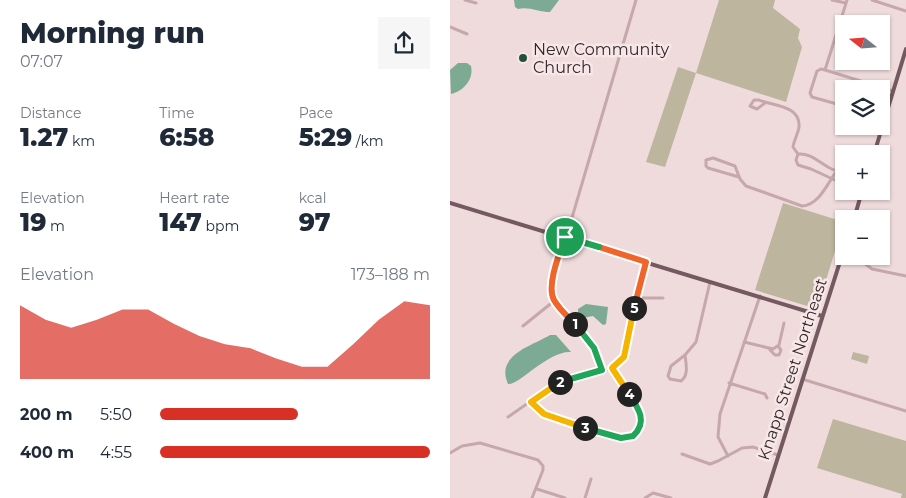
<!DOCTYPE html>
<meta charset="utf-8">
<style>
body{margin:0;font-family:Montserrat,sans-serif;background:#f6f6f7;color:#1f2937;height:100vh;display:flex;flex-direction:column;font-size:19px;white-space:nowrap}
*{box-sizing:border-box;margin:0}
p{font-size:16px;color:#747a83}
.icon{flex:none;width:28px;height:28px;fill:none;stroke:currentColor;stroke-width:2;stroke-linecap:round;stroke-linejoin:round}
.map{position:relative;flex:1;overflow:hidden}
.side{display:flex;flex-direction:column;background:#fff;width:450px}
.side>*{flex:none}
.needle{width:32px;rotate:287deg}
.controls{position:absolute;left:385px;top:15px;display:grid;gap:10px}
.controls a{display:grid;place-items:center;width:55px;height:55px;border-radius:0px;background:#fff;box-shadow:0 1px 4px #0004;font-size:25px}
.pin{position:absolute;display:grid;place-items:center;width:42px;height:42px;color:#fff;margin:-21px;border:2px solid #fff;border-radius:50%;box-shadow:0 1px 5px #0007}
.km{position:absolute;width:25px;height:25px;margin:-12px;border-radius:50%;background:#222;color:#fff;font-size:14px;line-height:25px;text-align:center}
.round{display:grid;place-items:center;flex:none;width:52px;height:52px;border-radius:0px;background:#f6f6f7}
.head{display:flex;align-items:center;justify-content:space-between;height:85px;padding:0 20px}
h1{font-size:28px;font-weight:800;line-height:38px}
.metrics{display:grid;grid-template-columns:repeat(3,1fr);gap:8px;height:85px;padding:5px 20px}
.metrics div{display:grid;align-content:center}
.metrics b{font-size:25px;font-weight:800}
.metrics small{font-size:14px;font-weight:400}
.metrics p{font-size:14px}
.chart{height:140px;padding:10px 20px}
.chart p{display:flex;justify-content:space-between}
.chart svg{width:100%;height:90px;margin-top:5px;fill:#d93025;opacity:.7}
ul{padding:0 20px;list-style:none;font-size:16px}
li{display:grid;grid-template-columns:80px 60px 1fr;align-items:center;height:38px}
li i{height:12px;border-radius:6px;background:#d93025}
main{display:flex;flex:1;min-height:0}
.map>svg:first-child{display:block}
</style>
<main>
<section class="side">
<div class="head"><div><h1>Morning run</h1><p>07:07</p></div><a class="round"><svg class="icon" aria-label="share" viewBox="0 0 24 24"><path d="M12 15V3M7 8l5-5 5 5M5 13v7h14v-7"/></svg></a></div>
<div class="metrics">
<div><p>Distance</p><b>1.27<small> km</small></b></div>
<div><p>Time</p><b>6:58</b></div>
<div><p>Pace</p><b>5:29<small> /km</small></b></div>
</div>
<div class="metrics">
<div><p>Elevation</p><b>19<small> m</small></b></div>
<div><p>Heart rate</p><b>147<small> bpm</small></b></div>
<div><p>kcal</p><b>97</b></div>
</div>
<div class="chart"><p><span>Elevation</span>173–188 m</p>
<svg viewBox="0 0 160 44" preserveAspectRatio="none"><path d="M0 44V8L10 15L20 19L30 15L40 10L50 10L60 17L70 23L80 27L90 29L100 34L110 38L120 38L130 27L140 15L150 6L160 8V44z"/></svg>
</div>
<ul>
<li><b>200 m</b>5:50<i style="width:51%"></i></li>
<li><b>400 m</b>4:55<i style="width:100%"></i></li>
</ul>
</section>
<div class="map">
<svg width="456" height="498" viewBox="0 0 456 498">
<rect width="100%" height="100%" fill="#efdbdc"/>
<path fill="#bdb59d" d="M 269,0 L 325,0 L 323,8 L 350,29 L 348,38 L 352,47 L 336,102 L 246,73 L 215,167 L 196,162 L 228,67 L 246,73 Z
M 333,203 L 394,222 L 367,309 L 305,290 Z
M 403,352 L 419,356 L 417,364 L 401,359 Z
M 383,419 L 456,441 L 456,498 L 451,498 L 452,494 L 367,468 Z"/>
<path fill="#7daa92" d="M 64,0 L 109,0 L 100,12 C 89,12 78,6 68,9 L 65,7 Z
M 8,63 L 17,63 L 21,66 C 24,80 13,91 1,94 L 0,70 Z
M 136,304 L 158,307 L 156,324 L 153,325 L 143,316 C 135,317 134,320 128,314 L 128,309 Z
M 100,335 L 106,335 L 121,352 C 99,350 68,386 58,384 C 45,355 82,346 100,335 Z"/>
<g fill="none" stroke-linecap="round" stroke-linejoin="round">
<path stroke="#c6a8ac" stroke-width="3" d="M 15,0 L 26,3
M 382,0 L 396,3
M 422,0 L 456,11
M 0,27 L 17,34
M 375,70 L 443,91
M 315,103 L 307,109 L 300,106 L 304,100 L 309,100 C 322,106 351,105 349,127 C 348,134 344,140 343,147 L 348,154 L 346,160 L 348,165 L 361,169 L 387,181 L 394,179
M 394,106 L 362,97 L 360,93 L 367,71 L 371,69 L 375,70 L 397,0
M 348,154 C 365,152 378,174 394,171
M 289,177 L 258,168 L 256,166 L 256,160 L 263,158 L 285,166 L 290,179 L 296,186 L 352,206 C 369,205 377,184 386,172
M 405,256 L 422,269 L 456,276
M 186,298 L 213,298
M 73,326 L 104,301
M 294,342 L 323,349 L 329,345 L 334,323
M 320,350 L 325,355 L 329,355 L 331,350 L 328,346
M 235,355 L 246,342 L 260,282
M 235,355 C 236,364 239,375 231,381 L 220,379 L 218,376 L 221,366 Z
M 152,370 L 144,347 L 104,301 L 101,289 L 186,0
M 352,379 L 456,411
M 279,383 L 315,394 L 317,398
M 81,402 L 94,414 L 105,418 L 171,439 L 183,436 C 204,415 175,387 162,368
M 58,417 L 108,382 L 162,368 L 172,361 L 177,348 L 190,280 L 196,262
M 0,453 L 12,446 L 30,443 L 88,460 L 93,466 L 93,470 L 82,498
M 232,454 L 260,464 L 268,461 L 292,448 L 303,447 L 328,455
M 278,456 L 268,437 L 270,414 L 310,296
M 87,489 L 115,498
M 135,498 L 141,479
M 195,498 L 203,493 L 221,498"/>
<path stroke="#745a60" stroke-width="4" d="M 424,154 L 456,49
M 0,203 L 372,316
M 404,219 L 412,191
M 315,498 L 394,249"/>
</g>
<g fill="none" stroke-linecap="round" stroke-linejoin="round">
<defs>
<path id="split-1" d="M 115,237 C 110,252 96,286 104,300 C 109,309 118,317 125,324"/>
<path id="split-2" d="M 110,382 L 152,370 L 144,348 L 125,324"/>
<path id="split-3" d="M 110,382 L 81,402 L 94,414 L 135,428"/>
<path id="split-4" d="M 135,428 L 171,438 L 183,436 C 198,422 189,409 179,394"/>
<path id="split-5" d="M 179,394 L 162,368 L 174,357 L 184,308"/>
<path id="split-6" d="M 149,247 L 196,262 L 184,308"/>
<path id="split-7" d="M 115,237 L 149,247"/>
</defs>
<use href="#split-1" stroke="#fff" stroke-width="10"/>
<use href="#split-2" stroke="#fff" stroke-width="10"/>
<use href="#split-3" stroke="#fff" stroke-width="10"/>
<use href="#split-4" stroke="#fff" stroke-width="10"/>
<use href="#split-5" stroke="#fff" stroke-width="10"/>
<use href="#split-6" stroke="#fff" stroke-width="10"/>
<use href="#split-7" stroke="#fff" stroke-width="10"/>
<use href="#split-1" stroke="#f0652b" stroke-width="6"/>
<use href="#split-2" stroke="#22a559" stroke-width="6"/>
<use href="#split-3" stroke="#f5b400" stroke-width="6"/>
<use href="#split-4" stroke="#22a559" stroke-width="6"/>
<use href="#split-5" stroke="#f5b400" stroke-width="6"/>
<use href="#split-6" stroke="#f0652b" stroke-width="6"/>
<use href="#split-7" stroke="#22a559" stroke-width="6"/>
</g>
<circle fill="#215239" stroke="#f7e7e8" stroke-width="2" cx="73" cy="58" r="5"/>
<g text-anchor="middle" stroke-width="5" stroke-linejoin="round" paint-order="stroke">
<g font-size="16" fill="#34282b" stroke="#f7e7e8" text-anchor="start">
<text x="83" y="55">New Community<tspan x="83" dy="18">Church</tspan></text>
</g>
<g font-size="16" fill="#34282b" stroke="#f7e7e8">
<text transform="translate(342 369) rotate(-72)" y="6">Knapp Street Northeast</text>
</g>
</g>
</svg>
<div class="controls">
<a><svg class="needle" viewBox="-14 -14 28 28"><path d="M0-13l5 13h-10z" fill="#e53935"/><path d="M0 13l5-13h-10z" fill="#747a83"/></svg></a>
<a><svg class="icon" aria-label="layers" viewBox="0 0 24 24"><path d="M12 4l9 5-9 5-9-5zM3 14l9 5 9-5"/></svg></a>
<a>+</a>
<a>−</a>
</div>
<div class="pin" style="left:115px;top:237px;background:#1e9e55"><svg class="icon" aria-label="arrive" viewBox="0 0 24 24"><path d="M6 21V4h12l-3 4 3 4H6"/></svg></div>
<b class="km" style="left:125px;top:324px">1</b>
<b class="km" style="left:110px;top:382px">2</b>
<b class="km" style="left:135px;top:428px">3</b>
<b class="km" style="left:179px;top:394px">4</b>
<b class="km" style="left:184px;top:308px">5</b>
</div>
</main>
